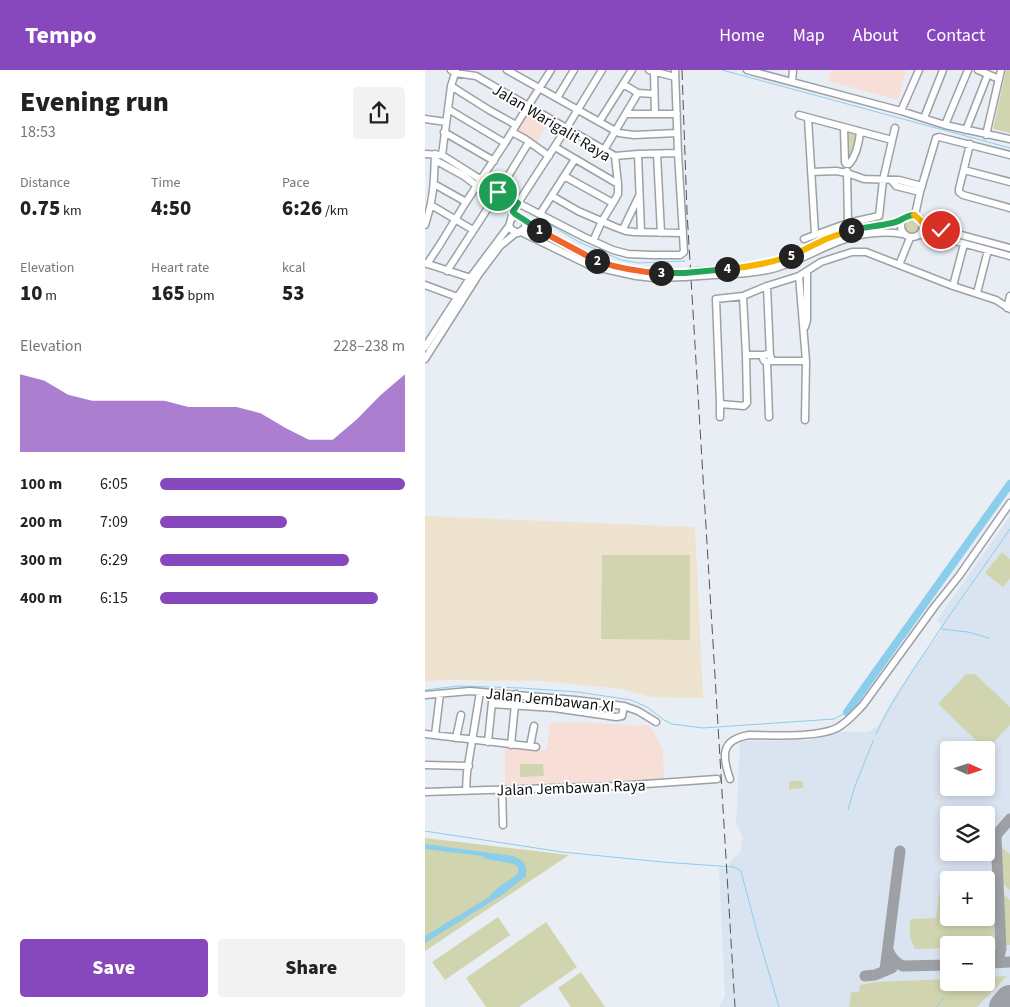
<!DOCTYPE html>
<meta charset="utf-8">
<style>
body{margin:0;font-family:"Source Sans 3",sans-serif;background:#f2f2f2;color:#222;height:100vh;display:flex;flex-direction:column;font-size:19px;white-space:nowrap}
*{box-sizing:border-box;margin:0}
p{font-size:16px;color:#767676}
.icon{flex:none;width:28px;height:28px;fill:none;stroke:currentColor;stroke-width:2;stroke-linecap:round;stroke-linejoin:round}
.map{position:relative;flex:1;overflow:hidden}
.side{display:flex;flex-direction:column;background:#fff;width:425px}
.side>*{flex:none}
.needle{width:32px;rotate:93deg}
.tools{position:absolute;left:515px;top:671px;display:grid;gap:10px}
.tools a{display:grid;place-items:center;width:55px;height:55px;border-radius:5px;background:#fff;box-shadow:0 2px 8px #0003;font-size:25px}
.pin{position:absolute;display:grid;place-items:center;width:42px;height:42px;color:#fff;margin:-21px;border:2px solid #fff;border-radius:50%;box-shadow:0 1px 5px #0007}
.km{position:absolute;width:25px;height:25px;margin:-12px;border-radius:50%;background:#222;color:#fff;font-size:14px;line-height:25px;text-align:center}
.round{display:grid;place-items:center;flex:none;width:52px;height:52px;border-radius:5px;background:#f2f2f2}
.head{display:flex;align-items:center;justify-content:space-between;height:85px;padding:0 20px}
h1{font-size:28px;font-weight:800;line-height:38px}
.figures{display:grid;grid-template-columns:repeat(3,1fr);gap:8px;height:85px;padding:5px 20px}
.figures div{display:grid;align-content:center}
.figures b{font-size:21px;font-weight:800}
.figures small{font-size:14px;font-weight:400}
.figures p{font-size:14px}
.chart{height:140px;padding:10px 20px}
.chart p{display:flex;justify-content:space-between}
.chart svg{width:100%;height:90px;margin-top:5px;fill:#8848bd;opacity:.7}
.button{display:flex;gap:10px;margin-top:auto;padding:10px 20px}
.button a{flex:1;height:58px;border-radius:5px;background:#8848bd;color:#fff;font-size:20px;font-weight:800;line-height:58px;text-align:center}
.button a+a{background:#f2f2f2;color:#222}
ul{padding:0 20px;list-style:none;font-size:16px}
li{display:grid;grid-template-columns:80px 60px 1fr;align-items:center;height:38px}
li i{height:12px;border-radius:6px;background:#8848bd}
header{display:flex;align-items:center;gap:30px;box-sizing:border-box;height:70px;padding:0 25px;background:#8848bd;color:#fff}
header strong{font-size:24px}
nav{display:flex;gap:28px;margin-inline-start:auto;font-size:18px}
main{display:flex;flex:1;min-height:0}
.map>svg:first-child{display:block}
</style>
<header>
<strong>Tempo</strong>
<nav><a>Home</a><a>Map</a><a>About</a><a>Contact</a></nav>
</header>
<main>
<section class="side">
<div class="head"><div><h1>Evening run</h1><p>18:53</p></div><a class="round"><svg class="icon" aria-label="share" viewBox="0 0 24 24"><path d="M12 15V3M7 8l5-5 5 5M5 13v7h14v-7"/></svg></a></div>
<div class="figures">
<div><p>Distance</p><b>0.75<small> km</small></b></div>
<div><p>Time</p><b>4:50</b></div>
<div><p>Pace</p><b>6:26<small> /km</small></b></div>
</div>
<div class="figures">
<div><p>Elevation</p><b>10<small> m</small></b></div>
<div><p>Heart rate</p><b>165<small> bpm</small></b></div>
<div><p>kcal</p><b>53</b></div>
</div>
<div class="chart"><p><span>Elevation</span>228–238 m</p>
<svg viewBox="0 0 160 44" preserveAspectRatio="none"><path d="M0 44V6L10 9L20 16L30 19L40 19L50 19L60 19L70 22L80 22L90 22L100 25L110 32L120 38L130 38L140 28L150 16L160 6V44z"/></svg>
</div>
<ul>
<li><b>100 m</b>6:05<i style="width:100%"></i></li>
<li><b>200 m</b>7:09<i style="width:52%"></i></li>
<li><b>300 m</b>6:29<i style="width:77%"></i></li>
<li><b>400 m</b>6:15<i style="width:89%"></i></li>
</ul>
<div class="button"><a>Save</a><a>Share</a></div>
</section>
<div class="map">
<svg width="585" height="937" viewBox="0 0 585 937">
<rect width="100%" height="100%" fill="#e9eef5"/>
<path fill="#dae4f1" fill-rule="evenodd" d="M 585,446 L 585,937 L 294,937 L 300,926 L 294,798 L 304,799 L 304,793 L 315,782 L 318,767 L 311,754 L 315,671 L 385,670 L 416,662 L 443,662 L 453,656 L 468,628 L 486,601 L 516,561 L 517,556 L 512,550 ZM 524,680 L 561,680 L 561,718 L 524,718 ZM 524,745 L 561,745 L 561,782 L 524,782 ZM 524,810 L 561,810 L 561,848 L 524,848 ZM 524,875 L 561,875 L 561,912 L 524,912 Z"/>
<path fill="#eee3ce" d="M 0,446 L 270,457 L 278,628 L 225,627 L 196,619 L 117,611 L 27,610 L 0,611 Z"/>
<path fill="#f7ded6" d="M 406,0 L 481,0 L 473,30 L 403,11 Z
M 103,38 L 124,51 L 110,76 L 89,61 Z
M 125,653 L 162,653 L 209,655 L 224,655 L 238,679 L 239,711 L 80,714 L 80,678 L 122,680 Z"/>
<path fill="#d1d5af" d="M 581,0 L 585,0 L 585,63 L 568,59 Z
M 425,63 L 429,63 L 431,68 L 427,85 L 425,86 L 423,86 L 422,65 Z
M478 157a9 9 0 1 1 18 0a9 9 0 1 1-18 0Z
M 505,160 L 585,181 L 585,184 L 504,162 Z
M 577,482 L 585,489 L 585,509 L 578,517 L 560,503 Z
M 177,485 L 265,485 L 265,570 L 176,569 Z
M 541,604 L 550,604 L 585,637 L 585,655 L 561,680 L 513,634 Z
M 95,694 L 118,694 L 119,706 L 95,707 Z
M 364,711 L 378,711 L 378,718 L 364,719 Z
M 0,768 L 144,785 L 0,881 Z
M 575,776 L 585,784 L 585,820 L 577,813 Z
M 517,803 L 561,810 L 524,810 L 524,848 L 561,848 L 561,810 L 566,811 L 570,877 L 561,877 L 561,875 L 524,875 L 524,878 L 490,879 L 485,867 L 485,852 L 486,850 L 488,849 L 511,848 Z
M 578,824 L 585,830 L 585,875 L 581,875 Z
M 73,847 L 85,865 L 20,910 L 7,892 Z
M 121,852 L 152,897 L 94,937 L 61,937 L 41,908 Z
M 156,902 L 180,937 L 146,937 L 133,918 Z
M 582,906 L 552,937 L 424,937 L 426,922 L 434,922 L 435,915 L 450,912 L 524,909 L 524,912 L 561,912 L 561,907 Z"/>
<path fill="#8aceec" d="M 0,774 L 88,786 C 99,791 102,793 101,806 L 77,825 L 0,873 L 0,866 L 64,827 C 70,817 84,812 93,803 L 93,797 L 89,794 L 61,789 L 57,786 L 0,779 Z"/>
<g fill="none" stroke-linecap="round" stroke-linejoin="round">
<path stroke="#8aceec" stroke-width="1" d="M 297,0 L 585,78
M 56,114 L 70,123
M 74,125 L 89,135
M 95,138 L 122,153 L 154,172 L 196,190 L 214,193 L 260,191
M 516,559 L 543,562 L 564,568
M 0,620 L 33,616 L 96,618 L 153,622 L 206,630 L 222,637 L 239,650 L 247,654 L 278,658 L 409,649 L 422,642
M 451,664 C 464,636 481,611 498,585 C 526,542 556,501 585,459
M 423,740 L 430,716 L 448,671
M 0,761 L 137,782 L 237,792 L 309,797 L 316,801 L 332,862 L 354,937
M 511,937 L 519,928"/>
<path stroke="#8aceec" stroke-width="8" d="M 422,642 L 585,414"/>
<path stroke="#9da1a6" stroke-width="11" d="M 463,880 C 466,888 470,893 478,896 L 524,895
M 565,893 L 585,892
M 567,893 L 574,887 L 576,879 L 571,767 L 572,764 L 585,749
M 460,900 L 475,781
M 440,906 L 450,905 L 467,898"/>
<path stroke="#9da1a6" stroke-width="30" d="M 579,937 L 585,930"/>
<defs>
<path id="minor" d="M 26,0 L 30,3 L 51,6 L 190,86 L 193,114 L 193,124 L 188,133 L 177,151 L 168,171
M 82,0 L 194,63 L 209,65 L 252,63
M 224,0 L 250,7
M 322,0 L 476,41 L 520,55 L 585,69
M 553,0 L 574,9
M 229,1 L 230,44
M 367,12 L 368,0
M 198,14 L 213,23 L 229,24
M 26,16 L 64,40 L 91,55
M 132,28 L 149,0
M 23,39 L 80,73
M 476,41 L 494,0
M 201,44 L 252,44
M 374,45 L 467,70
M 383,48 L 390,164
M 499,48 L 518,0
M 0,49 L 21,52
M 174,52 L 207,0
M 520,55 L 543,0
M 419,58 L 420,92 L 421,94 L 424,94 C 431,86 434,73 435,62
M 541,60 L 563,4
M 19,62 L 69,91
M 87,62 L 100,69 L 124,86
M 561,65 L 576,0
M 545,74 L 534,119 L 534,122 L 538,125 L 585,138
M 130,77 L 193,114
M 179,80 L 213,23
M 0,84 L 17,85 L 93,133 L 159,167 L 188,180 L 203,184 L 228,185 L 255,185 L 259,182 L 253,83 L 250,0
M 213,84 L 216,162
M 232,84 L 236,163
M 17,85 L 26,16 L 31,0
M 190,86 L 213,84 L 253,83
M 10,90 L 39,106 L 52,116
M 539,100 L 585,112
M 422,101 L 423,153
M 386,102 L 411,101 L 422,103 L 439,109 L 474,110 L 497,116
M 139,106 L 188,133
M 467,111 L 471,116 L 495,122
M 9,114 L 41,132
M 127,126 L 153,141 L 190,157 L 201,161 L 209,162 L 257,163
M 6,135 L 48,160
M 115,144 L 150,89
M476 156a11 11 0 1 1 22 0a11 11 0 1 1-22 0Z
M 490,145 L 495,122 L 511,68 L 514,67 L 585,85
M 86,149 L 87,145 L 93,133 L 141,59 L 177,0
M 100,151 C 134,172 169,195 209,201 C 226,204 243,203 260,203
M 498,153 L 506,157 L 585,178
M 0,155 C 9,129 9,111 10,84
M 198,159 L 214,126
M 96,162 L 166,196 L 211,206 L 229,208 L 260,207
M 495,165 L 504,164 L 585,186
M 379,169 L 423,153 L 454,146 L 458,110 L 470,58
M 0,193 L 49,209
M 2,194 L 14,176 L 41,132 L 80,73 L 103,36 L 126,0
M 474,195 L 485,168
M 22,201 L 74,121 L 104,72
M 273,201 C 305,198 338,198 368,186 C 386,178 402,167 420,162 C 439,156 458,156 477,151
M 274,206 C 298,204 323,205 347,199 C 373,192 396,177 421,169 C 439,163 460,161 478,164
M 374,206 L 381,291 L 380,350
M 0,215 L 35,228
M 342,216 L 345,286
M 528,216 L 539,174
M 552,223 L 563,180
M 318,226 L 321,285 L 322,333 L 319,336 L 295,334 L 291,229 L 318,226 L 342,216 L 374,206 L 396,192 L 427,182 L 441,182 L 528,216 L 571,230 L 585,239
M 582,238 L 585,226
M 380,257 L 382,250 L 382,202
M 0,277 L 45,208 L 84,156 L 86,149 C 94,143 102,149 100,158 L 93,163 L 87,160 L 84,156
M338 288a4 4 0 1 1 8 0a4 4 0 1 1-8 0Z
M 321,285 L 340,285
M 0,289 L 54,204 L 75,176 L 91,163
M 345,291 L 381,291
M 342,292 L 344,347
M 295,334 L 295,347
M 0,625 L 45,621 L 150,630 L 199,636 L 213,641 L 231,652
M 67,634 L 129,638 L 191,647 L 197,646 L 199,636
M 0,664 L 111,677
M 10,665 L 15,624
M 31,668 L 36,645
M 63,672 L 67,632
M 86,675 L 91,624
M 105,676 L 109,656
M 0,695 L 44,696
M 305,709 C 297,686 295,670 324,665 C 347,665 392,668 412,658 C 423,652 430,643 438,635 L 510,536 L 534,506 L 585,433
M 77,719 L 78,755
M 41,720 L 42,702 L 55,622
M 0,722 L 192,716 L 292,709"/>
</defs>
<use href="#minor" stroke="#9ca1a7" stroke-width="9"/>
<use href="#minor" stroke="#fff" stroke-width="6"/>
<path stroke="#515457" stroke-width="1" stroke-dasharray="10 5" stroke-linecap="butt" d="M 257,0 L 262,142 L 310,937"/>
<defs>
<path id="minor-bridge" d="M 260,203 L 273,201
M 260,207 L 274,206"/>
</defs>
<use href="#minor-bridge" stroke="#9ca1a7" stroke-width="9" stroke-linecap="butt"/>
<use href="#minor-bridge" stroke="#fff" stroke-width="6"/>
</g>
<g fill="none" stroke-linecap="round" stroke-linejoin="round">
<defs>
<path id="split-1" d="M 73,122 L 74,121 L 93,133 L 88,142 L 90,144 C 98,149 106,154 114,160"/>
<path id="split-2" d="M 114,160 L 172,191"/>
<path id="split-3" d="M 172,191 C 193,198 213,202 236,203"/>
<path id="split-4" d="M 236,203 L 260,203 L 302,199"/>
<path id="split-5" d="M 302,199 C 324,197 345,193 366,186"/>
<path id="split-6" d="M 366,186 L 401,169 L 426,160"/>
<path id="split-7" d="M 426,160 C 440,157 454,156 467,153 C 475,152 481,145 489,145"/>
<path id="split-8" d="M 489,145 C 494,147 495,151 499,154 C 504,158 511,159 516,160"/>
</defs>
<use href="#split-1" stroke="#fff" stroke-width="10"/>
<use href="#split-2" stroke="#fff" stroke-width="10"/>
<use href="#split-3" stroke="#fff" stroke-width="10"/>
<use href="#split-4" stroke="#fff" stroke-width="10"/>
<use href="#split-5" stroke="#fff" stroke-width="10"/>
<use href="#split-6" stroke="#fff" stroke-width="10"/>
<use href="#split-7" stroke="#fff" stroke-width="10"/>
<use href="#split-8" stroke="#fff" stroke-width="10"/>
<use href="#split-1" stroke="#22a559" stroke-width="6"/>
<use href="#split-2" stroke="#f0652b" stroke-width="6"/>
<use href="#split-3" stroke="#f0652b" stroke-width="6"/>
<use href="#split-4" stroke="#22a559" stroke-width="6"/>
<use href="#split-5" stroke="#f5b400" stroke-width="6"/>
<use href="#split-6" stroke="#f5b400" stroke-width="6"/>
<use href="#split-7" stroke="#22a559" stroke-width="6"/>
<use href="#split-8" stroke="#f5b400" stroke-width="6"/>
</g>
<g text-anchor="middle" stroke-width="4" stroke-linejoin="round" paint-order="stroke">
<g font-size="16" fill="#0e1012" stroke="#fff">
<text transform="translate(127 52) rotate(31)" y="6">Jalan Warigalit Raya</text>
<text transform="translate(125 629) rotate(6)" y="6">Jalan Jembawan XI</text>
<text transform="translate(146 717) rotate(-2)" y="6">Jalan Jembawan Raya</text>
</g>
</g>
</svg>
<div class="tools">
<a><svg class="needle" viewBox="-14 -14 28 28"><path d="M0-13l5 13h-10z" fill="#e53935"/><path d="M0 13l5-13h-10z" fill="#767676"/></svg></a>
<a><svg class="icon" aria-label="layers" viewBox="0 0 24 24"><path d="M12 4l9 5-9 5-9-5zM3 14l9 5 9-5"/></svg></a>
<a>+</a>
<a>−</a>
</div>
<div class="pin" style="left:73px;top:122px;background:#1e9e55"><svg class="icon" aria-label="arrive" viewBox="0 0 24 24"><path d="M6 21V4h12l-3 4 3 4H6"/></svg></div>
<div class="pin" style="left:516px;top:160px;background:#d93025"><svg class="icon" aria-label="check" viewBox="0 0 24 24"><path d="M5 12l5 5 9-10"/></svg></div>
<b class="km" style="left:114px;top:160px">1</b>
<b class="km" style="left:172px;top:191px">2</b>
<b class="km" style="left:236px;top:203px">3</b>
<b class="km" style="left:302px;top:199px">4</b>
<b class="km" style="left:366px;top:186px">5</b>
<b class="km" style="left:426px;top:160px">6</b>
</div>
</main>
